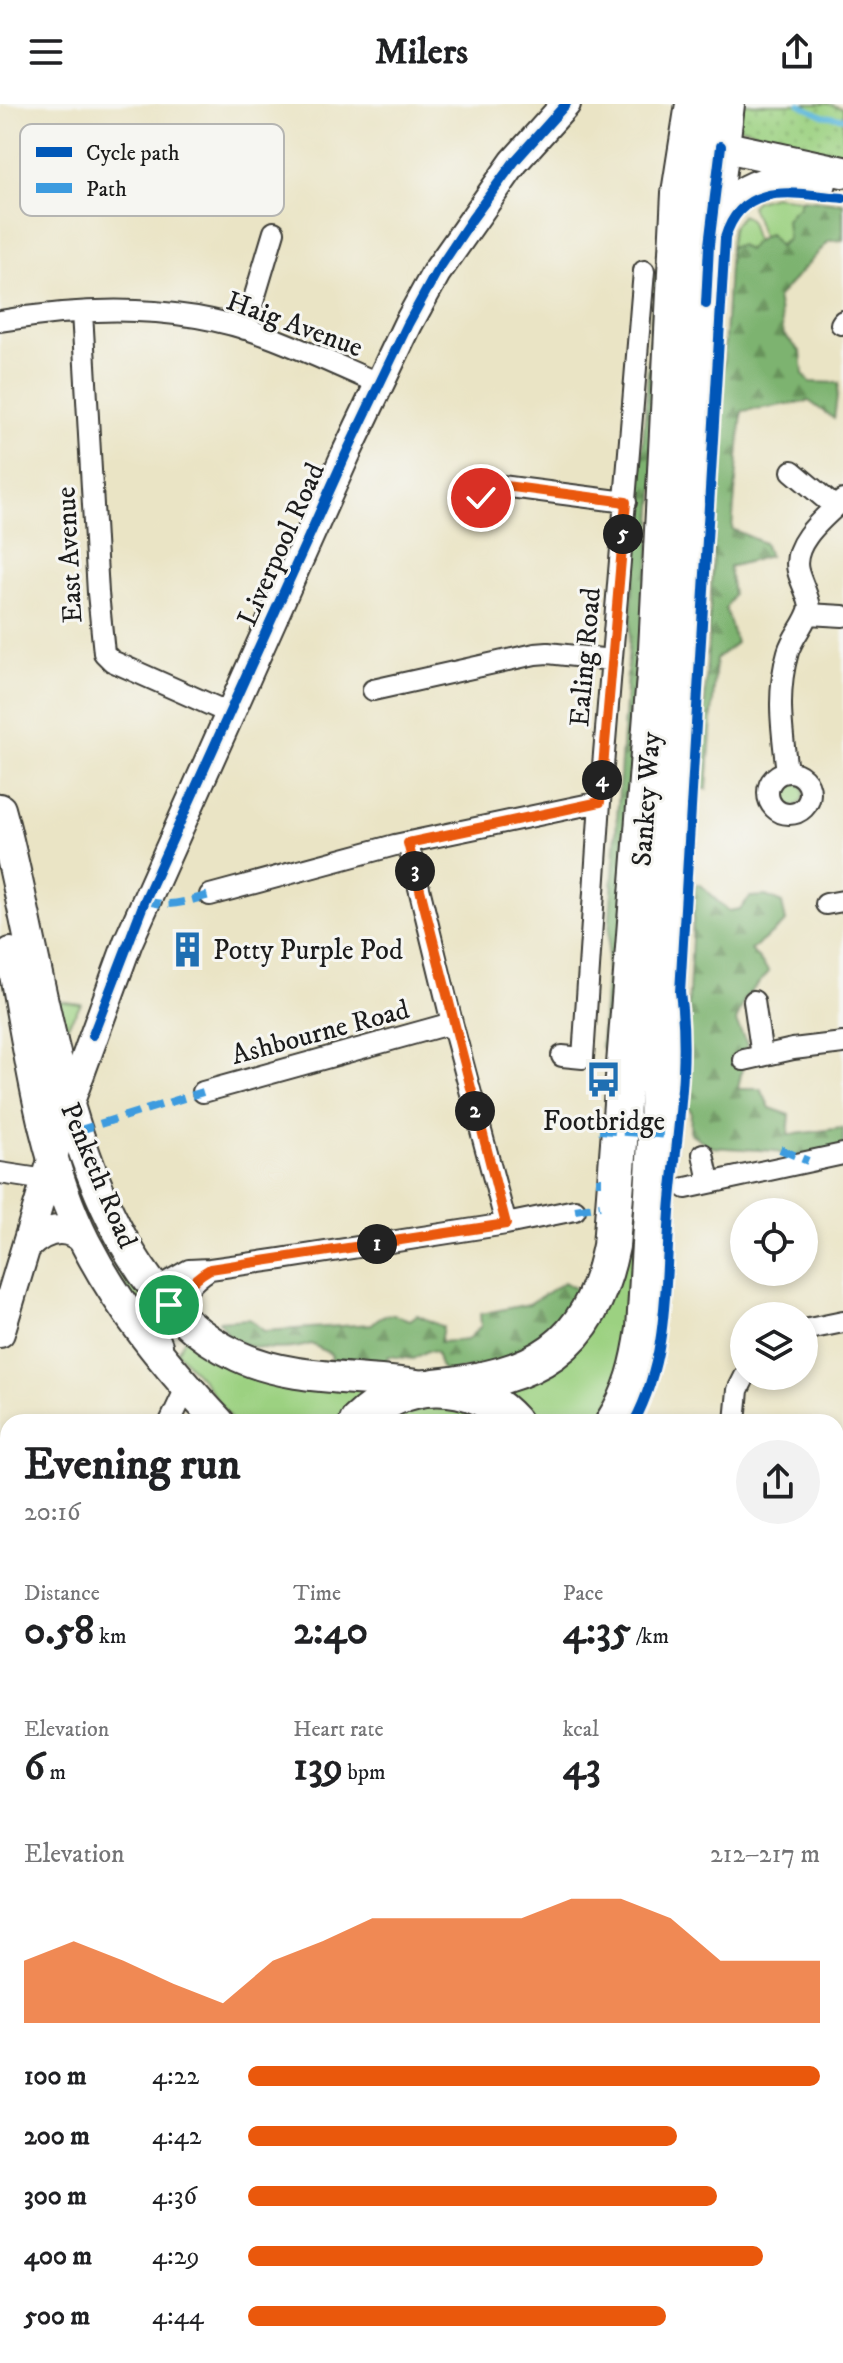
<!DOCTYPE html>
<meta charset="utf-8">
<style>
body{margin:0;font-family:"IM FELL DW Pica",serif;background:#f2f2f2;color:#202124;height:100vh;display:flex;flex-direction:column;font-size:30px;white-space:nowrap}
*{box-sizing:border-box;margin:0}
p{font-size:26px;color:#757577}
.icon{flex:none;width:44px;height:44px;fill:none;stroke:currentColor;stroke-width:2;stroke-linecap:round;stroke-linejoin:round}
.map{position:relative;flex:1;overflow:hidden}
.drawer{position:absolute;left:0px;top:1310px;width:844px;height:950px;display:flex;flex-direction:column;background:#fff;border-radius:24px 24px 0 0;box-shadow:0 4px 12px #0003}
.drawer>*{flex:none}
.buttons{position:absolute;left:730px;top:1094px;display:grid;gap:16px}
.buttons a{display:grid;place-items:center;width:88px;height:88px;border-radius:50%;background:#fff;box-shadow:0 4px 12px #0003;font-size:40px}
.pin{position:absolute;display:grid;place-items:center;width:68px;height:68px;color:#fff;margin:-34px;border:4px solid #fff;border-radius:50%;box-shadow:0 2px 8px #0007}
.km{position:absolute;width:40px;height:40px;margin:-20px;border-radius:50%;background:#222;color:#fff;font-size:22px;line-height:40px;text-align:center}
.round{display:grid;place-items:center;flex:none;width:84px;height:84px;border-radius:42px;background:#f2f2f2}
.overview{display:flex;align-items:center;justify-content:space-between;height:136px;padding:0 24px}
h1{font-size:44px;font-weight:700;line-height:60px}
.stats{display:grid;grid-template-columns:repeat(3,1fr);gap:12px;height:136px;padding:8px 24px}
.stats div{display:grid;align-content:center}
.stats b{font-size:40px;font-weight:700}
.stats small{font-size:22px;font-weight:400}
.stats p{font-size:22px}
.chart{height:224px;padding:16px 24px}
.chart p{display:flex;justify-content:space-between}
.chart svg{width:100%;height:144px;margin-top:8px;fill:#ea580c;opacity:.7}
ul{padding:0 24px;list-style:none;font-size:26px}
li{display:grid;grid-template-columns:128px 96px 1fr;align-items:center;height:60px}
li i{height:20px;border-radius:10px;background:#ea580c}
header{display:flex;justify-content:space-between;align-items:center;height:104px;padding:0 24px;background:#fff;font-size:36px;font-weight:700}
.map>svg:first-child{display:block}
</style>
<header><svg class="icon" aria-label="menu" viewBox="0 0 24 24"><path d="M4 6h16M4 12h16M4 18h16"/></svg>Milers<svg class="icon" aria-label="share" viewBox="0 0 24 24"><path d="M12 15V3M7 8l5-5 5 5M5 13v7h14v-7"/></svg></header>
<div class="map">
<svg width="843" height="2259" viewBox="0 0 843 2259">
<defs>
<pattern id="forest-firs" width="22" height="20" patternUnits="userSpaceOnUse" patternTransform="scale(2)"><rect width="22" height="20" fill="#7db36f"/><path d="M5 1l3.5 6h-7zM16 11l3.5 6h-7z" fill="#66915a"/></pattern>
<pattern id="park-dots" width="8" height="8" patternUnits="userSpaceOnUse" patternTransform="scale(2)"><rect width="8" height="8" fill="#9cd181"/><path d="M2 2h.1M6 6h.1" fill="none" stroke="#86b36f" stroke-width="1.8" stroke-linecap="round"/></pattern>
</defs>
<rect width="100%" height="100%" fill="#f6f6f2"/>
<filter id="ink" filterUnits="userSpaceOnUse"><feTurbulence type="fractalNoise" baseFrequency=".0125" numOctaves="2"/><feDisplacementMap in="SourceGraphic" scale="16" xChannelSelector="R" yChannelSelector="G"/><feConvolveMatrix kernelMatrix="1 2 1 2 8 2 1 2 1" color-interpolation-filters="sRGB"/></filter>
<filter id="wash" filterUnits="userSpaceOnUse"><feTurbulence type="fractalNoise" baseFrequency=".006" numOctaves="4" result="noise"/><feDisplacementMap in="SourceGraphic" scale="32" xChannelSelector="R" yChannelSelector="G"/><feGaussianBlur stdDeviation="1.8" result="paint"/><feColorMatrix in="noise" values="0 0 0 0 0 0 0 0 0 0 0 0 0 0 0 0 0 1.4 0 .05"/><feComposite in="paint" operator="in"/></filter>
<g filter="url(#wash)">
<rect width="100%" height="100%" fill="#eae4c5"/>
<path fill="#9cd181" stroke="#5c764e" stroke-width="2" d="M 774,92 L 801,95 L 788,135 L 778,142 L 769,130 L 762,133 L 751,102 L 756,97 Z
M 742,111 L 749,115 L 756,137 L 748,146 L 739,141 L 730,143 L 732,124 Z
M776 689a14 14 0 1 1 28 0a14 14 0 1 1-28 0Z
M 58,897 L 81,900 L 64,927 Z
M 94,1101 L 145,1187 L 143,1203 L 138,1204 L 82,1103 Z
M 632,1120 L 636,1120 L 637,1218 L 602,1318 L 529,1318 L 501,1290 Z
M 186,1233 L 368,1286 L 342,1318 L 233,1318 L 205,1279 L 177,1248 Z
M 446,1293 L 497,1318 L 373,1318 Z"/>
<path fill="url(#forest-firs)" stroke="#4c6846" stroke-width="2" d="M 801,95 L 843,99 L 843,136 L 829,137 L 777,194 L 784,231 L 801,248 L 803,270 L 810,278 L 839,279 L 834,315 L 809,297 L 742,307 L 732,425 L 764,439 L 769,452 L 729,463 L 733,491 L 726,505 L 736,539 L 716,555 L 707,685 L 700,685 L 730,143 L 739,141 L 748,146 L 754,138 L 769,130 L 779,142 L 788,135 L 786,116 L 793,107 L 799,103 Z
M 655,167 L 670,168 L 614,946 L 601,944 Z
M 695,780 L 699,780 L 728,807 L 740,805 L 750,793 L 766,792 L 782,799 L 786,818 L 751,846 L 769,868 L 745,894 L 736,918 L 747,940 L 738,985 L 761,985 L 770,1004 L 790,1011 L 788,1031 L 843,1024 L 843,1043 L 790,1054 L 775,1047 L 711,1043 L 690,1029 L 691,1007 L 683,999 Z
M 564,1178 L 582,1188 L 575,1204 L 533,1250 L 446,1269 L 440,1262 L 436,1248 L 427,1247 L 413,1255 L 388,1252 L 382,1266 L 333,1263 L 331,1250 L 311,1240 C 290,1247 248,1248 230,1232 C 226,1229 222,1222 219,1217 L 249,1215 L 264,1227 L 372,1220 C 385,1206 393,1210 410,1216 L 417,1211 L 443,1223 L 440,1238 L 467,1236 L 481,1222 L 480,1210 L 529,1200 Z"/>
<path fill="url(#park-dots)" stroke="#5c764e" stroke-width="2" d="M 742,0 L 828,0 L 843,4 L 843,66 L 749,25 L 737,23 Z
M 0,1965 L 8,1967 L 8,2010 L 0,2009 Z"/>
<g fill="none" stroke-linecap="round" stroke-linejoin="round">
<path stroke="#61b9de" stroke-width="5" d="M 799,0 L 824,12 L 843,14"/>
</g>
</g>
<g filter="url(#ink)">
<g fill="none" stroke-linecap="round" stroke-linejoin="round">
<defs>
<path id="street" d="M 82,208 L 98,489 L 104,549 L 112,557 L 231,610
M 0,217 C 87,202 183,200 267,232 C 305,246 342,264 380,280
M 841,220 L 843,217
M 245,225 L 274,128
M 792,367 L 835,403
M 471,378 L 626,398
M 808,510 L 843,512
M 373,586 L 535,550 L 548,549 L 611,556
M 787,668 C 782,626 776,589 788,548 C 793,531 806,520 810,503 C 808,490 801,479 798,467 C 791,439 825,413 843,396
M768 689a21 21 0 1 1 42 0a21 21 0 1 1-42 0Z
M 408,739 L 452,919 L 506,1120
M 210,791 L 395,741 L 600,698
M 826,800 L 843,797
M 754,897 L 762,952
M 562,952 L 583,954 L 600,698 L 644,167
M 744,956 L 793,945 L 843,939
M 203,988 L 452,919
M 703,1050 L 709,1077
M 0,1069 L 46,1076
M 686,1084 L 843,1050
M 181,1214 C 178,1190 191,1177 210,1165
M 804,1226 L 843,1218
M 162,1241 L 152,1215 L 152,1193 L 164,1180 L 189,1166 L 210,1165 L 281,1155 L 506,1120 L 575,1106
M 170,1318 L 186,1284
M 735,1318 L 738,1286 L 745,1272
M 836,1377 L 843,1376
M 836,1538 L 843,1537
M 836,1694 L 843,1693
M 0,1886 L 8,1859
M 843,1992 L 840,2006 L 843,2034
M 0,2083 L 8,2085
M 836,2227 L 843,2222
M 564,2252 L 566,2259
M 733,2252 L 744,2255 L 752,2252
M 63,2259 L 65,2252
M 214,2259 L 216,2252
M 369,2259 L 371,2252
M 817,2259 L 818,2252"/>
<path id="secondary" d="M 27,1142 C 44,1126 66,1118 84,1137
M 0,1229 L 68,1003 L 128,838 L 346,350 L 408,220 L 436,169 L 514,58 L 566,0"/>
<path id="primary" d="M 703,31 L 712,39 L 721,42 L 843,68
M 712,132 C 729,80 772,70 821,79
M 0,705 C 45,865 66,1174 238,1252 C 296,1279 366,1271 428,1283
M 11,849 C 29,943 41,1052 85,1138 C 120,1206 167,1263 219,1318"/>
<path id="highway" d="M 435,1283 C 535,1273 590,1246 611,1142 L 657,546 L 680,89 L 694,0
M 358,1318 C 402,1274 470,1270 513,1318
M 614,1318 C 633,1289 640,1259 645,1225 L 709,141 L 726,0
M 628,2252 L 630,2259
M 682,2252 L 683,2259"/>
</defs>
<use href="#street" stroke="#3b3a35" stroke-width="24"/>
<use href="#secondary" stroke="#3b3a35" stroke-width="32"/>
<use href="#primary" stroke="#3b3a35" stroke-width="34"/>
<use href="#highway" stroke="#3b3a35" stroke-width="40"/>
<use href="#street" stroke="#fff" stroke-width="20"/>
<use href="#secondary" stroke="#fff" stroke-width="28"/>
<use href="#primary" stroke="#fff" stroke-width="30"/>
<use href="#highway" stroke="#fff" stroke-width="36"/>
<path stroke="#3c9bdf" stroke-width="8" stroke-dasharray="16 8" stroke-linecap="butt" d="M 145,796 C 168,805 187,797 210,791
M 599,1026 L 684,1032
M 77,1027 L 203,988
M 780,1045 L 808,1057
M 596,1077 L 602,1077
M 575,1106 L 600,1102
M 836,1980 L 843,1982"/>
<defs>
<path id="cycleway" d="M 706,200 L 709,141 L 721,42
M 93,931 L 145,796 L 346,350 L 408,220 L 436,169 L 472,115 L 514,58 L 566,0
M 634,1318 C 671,1249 664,1171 671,1096 C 677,1027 690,958 680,888 L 725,134 C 742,75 796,90 843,94"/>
</defs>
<use href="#cycleway" stroke="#f6f6f2" stroke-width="15"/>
<use href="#cycleway" stroke="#0057b8" stroke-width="10"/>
</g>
</g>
<g fill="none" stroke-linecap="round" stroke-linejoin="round" filter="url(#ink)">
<defs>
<path id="route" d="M 169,1201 L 181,1214 C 178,1190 191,1176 210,1165 L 506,1120 L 408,739 L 600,698 L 626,398 L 483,379 L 481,394"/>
</defs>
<use href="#route" stroke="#fff" stroke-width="16"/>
<use href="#route" stroke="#ea580c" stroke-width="10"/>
</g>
<defs>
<symbol id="building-bare" viewBox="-9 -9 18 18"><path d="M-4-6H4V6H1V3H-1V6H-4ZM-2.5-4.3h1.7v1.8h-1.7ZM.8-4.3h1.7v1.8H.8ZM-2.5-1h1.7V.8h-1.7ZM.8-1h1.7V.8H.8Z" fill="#1f6fb2" stroke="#f6f6f2" stroke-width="2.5" paint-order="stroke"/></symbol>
<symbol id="bus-bare" viewBox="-9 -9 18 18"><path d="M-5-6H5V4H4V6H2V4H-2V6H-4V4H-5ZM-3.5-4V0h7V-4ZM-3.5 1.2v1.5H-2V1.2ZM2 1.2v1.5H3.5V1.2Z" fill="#1f6fb2" stroke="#f6f6f2" stroke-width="2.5" paint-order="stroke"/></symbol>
</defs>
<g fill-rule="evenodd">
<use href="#building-bare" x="162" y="820" width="51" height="51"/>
<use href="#bus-bare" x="578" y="950" width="51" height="51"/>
</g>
<g text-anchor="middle" stroke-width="6" stroke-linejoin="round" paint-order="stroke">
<g font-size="28" fill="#1c1c1c" stroke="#f6f6f2">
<text transform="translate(295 219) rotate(20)" y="10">Haig Avenue</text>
<text transform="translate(280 440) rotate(-66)" y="10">Liverpool Road</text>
<text transform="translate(68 451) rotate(-93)" y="10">East Avenue</text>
<text transform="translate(584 553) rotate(-85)" y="10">Ealing Road</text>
<text transform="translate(645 695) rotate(-86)" y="10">Sankey Way</text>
<text transform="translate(320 927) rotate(-15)" y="10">Ashbourne Road</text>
<text transform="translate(100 1071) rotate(67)" y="10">Penketh Road</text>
</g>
<g font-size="28" fill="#1c1c1c" stroke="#f6f6f2" text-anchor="start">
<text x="213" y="855">Potty Purple Pod</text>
<text x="604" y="1026" text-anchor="middle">Footbridge</text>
</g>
</g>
<rect x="20" y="20" width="264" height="92" rx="12" fill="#f6f6f2" stroke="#b5b5b2" stroke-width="2"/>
<rect x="36" y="43" width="36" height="10" fill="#0057b8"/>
<rect x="36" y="79" width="36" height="10" fill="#3c9bdf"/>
<g font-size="22" fill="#1c1c1c">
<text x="86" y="56">Cycle path</text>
<text x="86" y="92">Path</text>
</g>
</svg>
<div class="buttons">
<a><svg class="icon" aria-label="locate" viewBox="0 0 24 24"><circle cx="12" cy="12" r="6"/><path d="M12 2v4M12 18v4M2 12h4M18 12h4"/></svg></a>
<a><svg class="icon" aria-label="layers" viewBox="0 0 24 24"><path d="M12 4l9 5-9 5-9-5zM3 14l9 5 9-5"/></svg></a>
</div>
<div class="pin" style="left:169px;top:1201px;background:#1e9e55"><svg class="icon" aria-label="arrive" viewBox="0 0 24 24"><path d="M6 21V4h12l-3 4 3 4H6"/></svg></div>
<div class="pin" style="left:481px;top:394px;background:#d93025"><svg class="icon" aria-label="check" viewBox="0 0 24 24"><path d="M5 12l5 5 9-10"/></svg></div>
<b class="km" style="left:377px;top:1140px">1</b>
<b class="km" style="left:475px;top:1007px">2</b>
<b class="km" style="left:415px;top:767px">3</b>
<b class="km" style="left:602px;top:676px">4</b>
<b class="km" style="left:623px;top:430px">5</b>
<section class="drawer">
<div class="overview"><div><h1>Evening run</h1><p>20:16</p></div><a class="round"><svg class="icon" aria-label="share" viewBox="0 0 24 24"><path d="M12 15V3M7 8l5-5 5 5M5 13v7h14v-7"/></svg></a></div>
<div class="stats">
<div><p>Distance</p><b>0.58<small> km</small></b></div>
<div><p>Time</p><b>2:40</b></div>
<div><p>Pace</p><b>4:35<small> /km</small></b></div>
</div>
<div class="stats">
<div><p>Elevation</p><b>6<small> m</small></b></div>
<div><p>Heart rate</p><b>139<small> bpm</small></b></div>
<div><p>kcal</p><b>43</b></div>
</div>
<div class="chart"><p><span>Elevation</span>212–217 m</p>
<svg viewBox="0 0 160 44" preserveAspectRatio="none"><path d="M0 44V25L10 19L20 25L30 32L40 38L50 25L60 19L70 12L80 12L90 12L100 12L110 6L120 6L130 12L140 25L150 25L160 25V44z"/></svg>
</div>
<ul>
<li><b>100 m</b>4:22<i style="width:100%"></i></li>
<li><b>200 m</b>4:42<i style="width:75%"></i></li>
<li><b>300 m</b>4:36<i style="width:82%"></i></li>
<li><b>400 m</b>4:29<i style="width:90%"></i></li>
<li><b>500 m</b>4:44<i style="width:73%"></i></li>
</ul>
</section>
</div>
